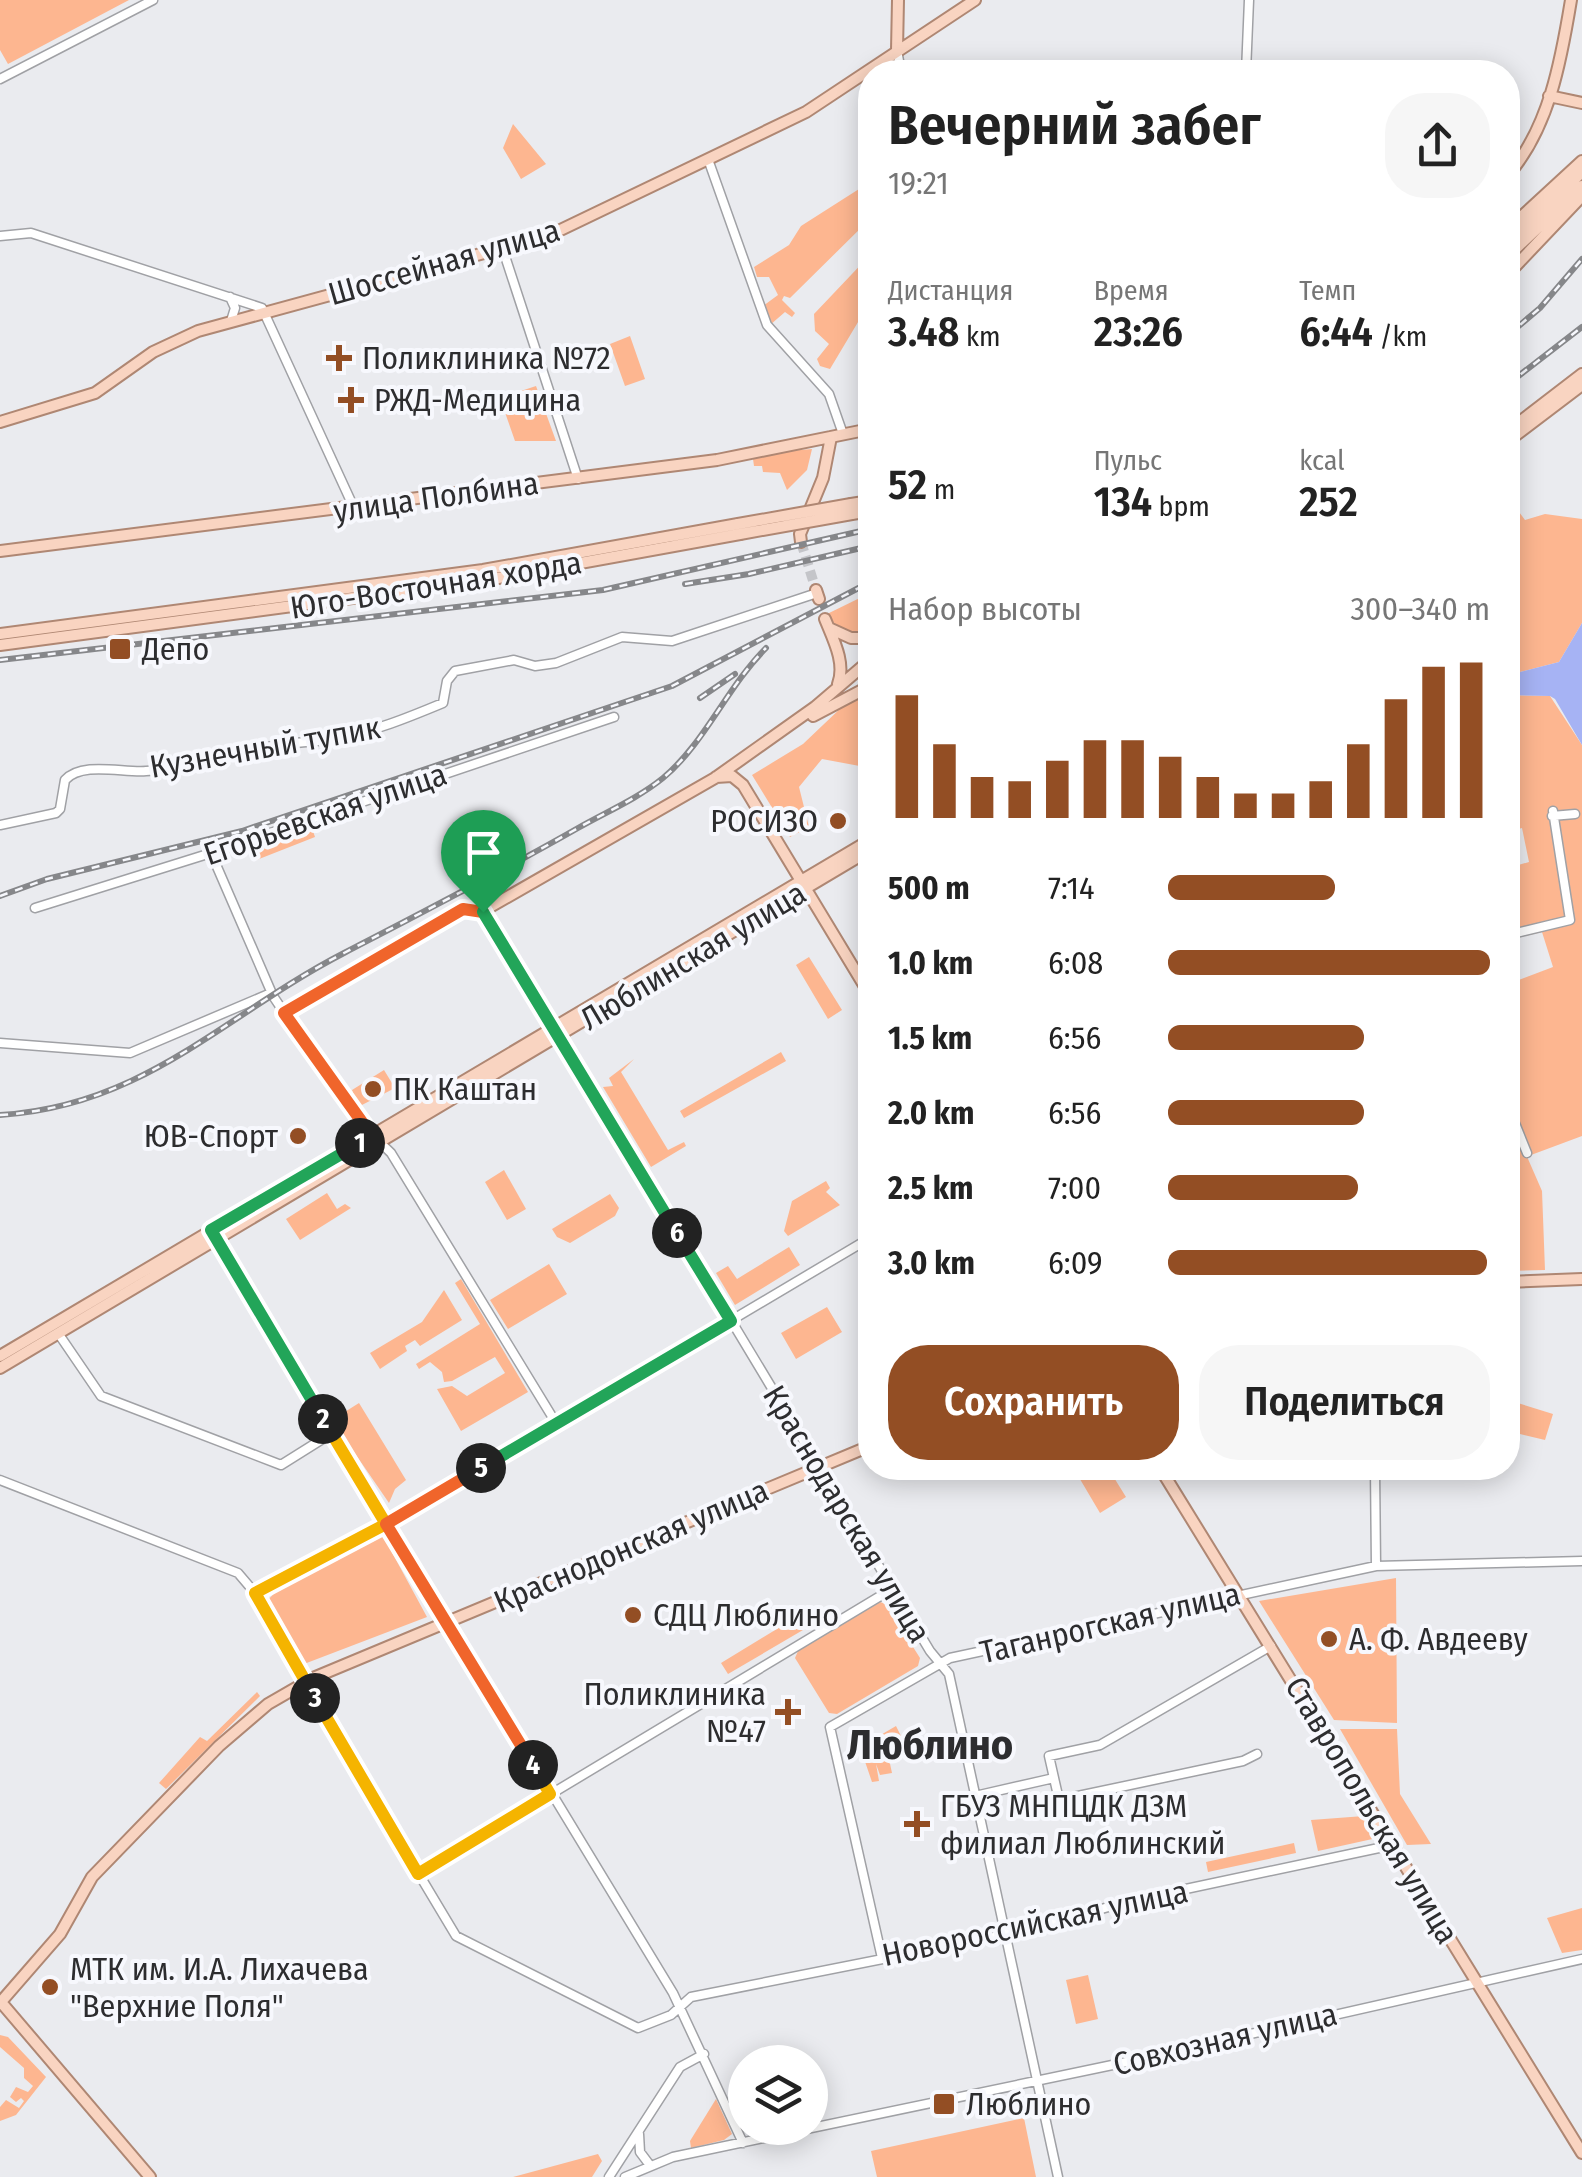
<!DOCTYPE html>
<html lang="ru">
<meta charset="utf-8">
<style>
body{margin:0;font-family:"Fira Sans Condensed",sans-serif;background:#f6f6f6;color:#222;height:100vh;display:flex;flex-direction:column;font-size:38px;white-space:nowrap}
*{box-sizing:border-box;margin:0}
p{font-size:32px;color:#767676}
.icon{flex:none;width:55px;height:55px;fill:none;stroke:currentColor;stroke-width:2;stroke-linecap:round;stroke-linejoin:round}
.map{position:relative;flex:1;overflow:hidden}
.details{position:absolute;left:858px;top:60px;width:662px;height:1420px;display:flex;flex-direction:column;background:#fff;border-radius:40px;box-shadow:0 5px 25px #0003}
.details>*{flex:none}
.tools{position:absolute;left:728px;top:2045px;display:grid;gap:20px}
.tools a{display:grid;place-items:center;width:100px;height:100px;border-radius:50%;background:#fff;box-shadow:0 5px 25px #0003;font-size:50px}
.pin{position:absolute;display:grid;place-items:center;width:85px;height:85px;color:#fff;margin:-102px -42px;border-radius:50% 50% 50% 0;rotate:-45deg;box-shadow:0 0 10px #0007}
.pin .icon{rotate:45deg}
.km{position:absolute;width:50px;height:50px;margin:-25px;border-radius:50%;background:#222;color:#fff;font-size:28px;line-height:50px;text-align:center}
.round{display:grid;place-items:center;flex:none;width:105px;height:105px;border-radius:40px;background:#f6f6f6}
.overview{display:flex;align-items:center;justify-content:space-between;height:170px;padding:0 30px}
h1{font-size:55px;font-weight:600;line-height:75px}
.figures{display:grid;grid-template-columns:repeat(3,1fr);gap:15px;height:170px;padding:10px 30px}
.figures div{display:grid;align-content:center}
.figures b{font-size:42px;font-weight:600}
.figures small{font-size:28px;font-weight:400}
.figures p{font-size:28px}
.chart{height:280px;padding:20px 30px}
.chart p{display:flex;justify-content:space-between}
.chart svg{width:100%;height:180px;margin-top:10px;stroke:#934e24;stroke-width:6}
.primary-button{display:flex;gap:20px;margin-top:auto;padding:20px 30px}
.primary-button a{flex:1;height:115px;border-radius:40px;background:#934e24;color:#fff;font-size:40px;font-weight:600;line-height:115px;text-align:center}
.primary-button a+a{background:#f6f6f6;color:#222}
ul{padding:0 30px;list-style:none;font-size:32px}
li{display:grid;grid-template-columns:160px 120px 1fr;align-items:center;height:75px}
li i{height:25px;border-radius:12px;background:#934e24}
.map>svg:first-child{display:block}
</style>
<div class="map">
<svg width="1582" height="2177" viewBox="0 0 1582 2177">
<rect width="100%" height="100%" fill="#eaebef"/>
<path fill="#fdb690" d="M 0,0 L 129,0 L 8,64 L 0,50 Z
M 513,124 L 546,164 L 521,179 L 503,148 Z
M 870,182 L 870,193 L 858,201 L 862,206 L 870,203 L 870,219 L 790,298 L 784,296 L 782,300 L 795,313 L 792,317 L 785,312 L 770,325 L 763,306 L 778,295 L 769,277 L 757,277 L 754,267 L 789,245 L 801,226 Z
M 870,255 L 870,302 L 830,369 L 820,366 L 817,359 L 829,344 L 815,331 L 814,314 Z
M 630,336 L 645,379 L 625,386 L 610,344 Z
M 536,386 L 556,441 L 515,441 L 500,398 Z
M 812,449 L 807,470 L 787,490 L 780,473 L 763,472 L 762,466 L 754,466 L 753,459 L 763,453 Z
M 1508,497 L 1525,520 L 1545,514 L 1582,519 L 1582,623 L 1559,662 L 1508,675 Z
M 870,593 L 870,633 C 851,636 837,630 827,614 Z
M 870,694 L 870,774 L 865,767 L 822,759 L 799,787 L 809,827 L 790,837 L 752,775 L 803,744 L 844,705 Z
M 1508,695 L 1550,696 L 1582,745 L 1582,1136 L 1531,1155 L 1508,1097 L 1508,984 L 1553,967 L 1542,932 L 1508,940 L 1508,868 L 1529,862 L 1522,828 L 1508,832 Z
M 310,822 L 315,837 L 254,861 L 248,844 Z
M 809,957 L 842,1010 L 828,1019 L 796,965 Z
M 781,1052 L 786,1061 L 684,1118 L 680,1111 Z
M 634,1059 L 621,1072 L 668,1150 L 684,1142 L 686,1146 L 651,1167 L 603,1087 L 613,1086 L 609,1078 Z
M 384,1070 L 395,1088 L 358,1107 L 352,1090 Z
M 1508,1113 L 1542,1191 L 1545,1270 L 1508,1271 Z
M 504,1170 L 526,1209 L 507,1220 L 485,1182 Z
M 826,1181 L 830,1188 L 826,1192 L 840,1205 L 788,1236 L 784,1231 L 792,1201 Z
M 327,1193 L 337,1209 L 345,1204 L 351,1208 L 300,1240 L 286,1219 Z
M 610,1194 L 619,1208 L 615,1216 L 570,1243 L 557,1237 L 552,1229 Z
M 789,1247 L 800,1265 L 735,1305 L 716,1273 L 728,1266 L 737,1279 Z
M 549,1264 L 567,1294 L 508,1329 L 490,1300 Z
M 461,1279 L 528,1392 L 461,1431 L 437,1389 L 452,1386 L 467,1396 L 505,1373 L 495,1357 L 452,1381 L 444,1382 L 442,1372 L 430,1362 L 419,1369 L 416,1364 L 480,1324 L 455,1283 Z
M 444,1290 L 462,1320 L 420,1346 L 415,1340 L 405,1346 L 407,1351 L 380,1369 L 370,1353 L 422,1322 Z
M 827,1307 L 842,1332 L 796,1359 L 781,1333 Z
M 1508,1400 L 1553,1414 L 1545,1440 L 1508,1431 Z
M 359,1403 L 406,1480 L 395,1489 L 389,1503 L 332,1420 Z
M 1108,1468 L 1126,1497 L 1100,1513 L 1074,1469 Z
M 382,1534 L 427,1617 L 304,1664 L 265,1605 C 279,1579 353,1545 382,1534 Z
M 1396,1578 L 1397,1723 L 1334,1720 L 1259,1601 Z
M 880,1602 L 886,1604 L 920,1658 L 918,1666 L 837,1714 L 829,1713 L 795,1658 L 798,1651 Z
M 795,1618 L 803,1630 L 728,1674 L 721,1663 Z
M 257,1692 L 260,1696 L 166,1789 L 159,1783 L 200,1737 L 207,1741 Z
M 896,1726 L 903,1740 L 875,1757 L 876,1762 L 889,1759 L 892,1773 L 880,1775 L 876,1764 L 879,1781 L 872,1782 L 860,1747 Z
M 1340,1729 L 1397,1729 L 1400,1794 L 1431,1844 L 1407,1845 Z
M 1364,1816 L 1377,1838 L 1318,1851 L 1311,1820 Z
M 1294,1843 L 1296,1853 L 1208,1872 L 1206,1862 Z
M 1582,1908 L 1582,1950 L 1562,1953 L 1547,1918 Z
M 1088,1975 L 1098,2019 L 1076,2024 L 1066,1980 Z
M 0,2035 L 8,2037 L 46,2077 L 16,2115 L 0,2121 L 0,2107 L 6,2100 L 19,2108 L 24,2101 L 21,2098 L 16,2102 L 10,2097 L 16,2087 L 28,2092 L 33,2086 L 24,2078 L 24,2068 L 0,2047 Z
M 716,2099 L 732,2134 L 724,2140 L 691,2148 L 690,2141 Z
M 1024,2118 L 1036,2177 L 877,2177 L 871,2151 Z
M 598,2154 L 602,2161 L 592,2177 L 513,2177 Z"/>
<path fill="#a6b3f4" d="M 1582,623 L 1582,745 L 1555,699 L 1550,696 L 1508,695 L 1508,675 L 1559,662 Z"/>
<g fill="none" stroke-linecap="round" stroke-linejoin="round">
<path stroke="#c4c5c9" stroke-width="10" stroke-dasharray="10 5" stroke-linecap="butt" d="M 801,542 L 816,590"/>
<defs>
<path id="minor" d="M 897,50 L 901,72
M 1246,72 L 1249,0
M 0,79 L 153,0
M 709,162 L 767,325 L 829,394 L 843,434
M 0,236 L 31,233 L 262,308 L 354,508
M 503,250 L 578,479
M 230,297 L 235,308 L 231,321
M 1552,816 L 1575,814
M 0,825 L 56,813 L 60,809 L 65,780 C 82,761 123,773 146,771 C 188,769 232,754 274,746 C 294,742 315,742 335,739 C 375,731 407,718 443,703 L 447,681 L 455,671 L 514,660 L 535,666 L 556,663 L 622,637 L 672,641 L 817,593
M 211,853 L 273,996 L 355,1118 L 391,1153 L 556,1423
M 35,908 L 211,853 L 614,717
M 1508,935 L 1570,920 L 1553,811
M 284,1013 L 463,909 L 483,911
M 560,1036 L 930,1651 L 949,1674 L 1058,2177
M 0,1043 L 130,1053 L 271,993
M 1508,1106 L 1527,1153
M 214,1237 L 673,1993 L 743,2143
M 58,1333 L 101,1396 L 281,1465 L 332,1433
M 1375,1468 L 1376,1566
M 0,1480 L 238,1573 L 255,1593 L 296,1669 L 456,1936 L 638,2028 L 671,2015 L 691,1997 L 1014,1933 L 1134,1900 L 1393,1845
M 255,1593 L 393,1521 L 870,1238
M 1054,1778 L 1049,1756 L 1100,1745 L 1271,1646
M 975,1796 L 1054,1778 L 1059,1800 L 1243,1761 L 1257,1754
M 418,1874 L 892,1589
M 882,1958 L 830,1727 L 950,1658 L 1376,1566 L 1582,1561
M 639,2134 L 640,2152 L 649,2164
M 609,2177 L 680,2067 L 704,2054
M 625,2177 L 673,2157 L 1122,2063 L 1582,1959"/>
<path id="major" d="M 897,50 L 898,0
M 1549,96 L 1582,103
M 1508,175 C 1549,128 1561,61 1571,0
M 1508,229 L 1582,161
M 1508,243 L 1582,172
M 1508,256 L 1582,186
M 1508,274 L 1582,196
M 0,422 L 95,393 L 153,352 L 198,331 L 550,235 L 806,112 L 975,0
M 1508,431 L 1582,374
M 1508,441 L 1582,385
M 851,504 L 870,501
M 852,514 L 870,511
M 801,542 L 800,534 L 823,478 L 831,437
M 0,551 L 717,460 L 870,429
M 816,590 L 819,599
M 825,619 C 833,639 846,663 838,684
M 829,628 L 851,638 L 870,638
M 0,634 L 483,570 L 738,524
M 0,645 L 487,580 L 740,534
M 813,716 L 870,686
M 716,777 L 732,776 L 743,785 L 870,995
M 556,1031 L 483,911 L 715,778 L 815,707 L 870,660
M 1508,1282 L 1582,1279
M 0,1356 L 870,840
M 0,1368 L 870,850
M 1160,1468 L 1582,2153
M 0,2001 L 150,2177
M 0,2003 L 60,1934 L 92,1877 L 219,1746 L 268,1704 L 313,1678 L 870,1446"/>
</defs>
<use href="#minor" stroke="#a0a1a5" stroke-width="11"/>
<use href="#major" stroke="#af8773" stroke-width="14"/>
<use href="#minor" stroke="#fff" stroke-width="8"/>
<use href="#major" stroke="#f9d4c1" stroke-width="10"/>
<defs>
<path id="rail" d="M 1508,335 L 1540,308 L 1582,259
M 1508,384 L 1582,327
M 685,584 L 749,574 L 870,546
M 0,660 L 603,590 L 870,529
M 700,698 L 735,674
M 0,896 L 47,879 L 242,831 L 672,686 L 870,582
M 0,1115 C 145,1106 224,1015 344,953 C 423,912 501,872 578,828 C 606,812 637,799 663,778 C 705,743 727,687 766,648"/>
</defs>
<use href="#rail" stroke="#86878a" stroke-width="6"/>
<use href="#rail" stroke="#f7f8fd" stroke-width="2.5" stroke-dasharray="8" stroke-linecap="butt"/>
<defs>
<path id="major-bridge" d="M 738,524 L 851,504
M 740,534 L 852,514"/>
</defs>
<use href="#major-bridge" stroke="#af8773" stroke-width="14" stroke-linecap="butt"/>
<use href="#major-bridge" stroke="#f9d4c1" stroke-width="10"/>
</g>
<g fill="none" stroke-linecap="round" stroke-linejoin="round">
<defs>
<path id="split-1" d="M 360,1143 L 372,1136 L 284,1013 L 463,909 L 483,912"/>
<path id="split-2" d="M 323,1419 L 211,1230 L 360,1143"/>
<path id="split-3" d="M 315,1698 L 255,1593 L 386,1524 L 323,1419"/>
<path id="split-4" d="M 315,1698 L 418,1874 L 550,1794 L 533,1765"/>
<path id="split-5" d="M 481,1468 L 386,1524 L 533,1765"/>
<path id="split-6" d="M 481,1468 L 731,1321 L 677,1233"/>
<path id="split-7" d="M 483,912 L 677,1233"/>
</defs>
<use href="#split-1" stroke="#fff" stroke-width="20"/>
<use href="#split-2" stroke="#fff" stroke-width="20"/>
<use href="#split-3" stroke="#fff" stroke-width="20"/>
<use href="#split-4" stroke="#fff" stroke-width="20"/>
<use href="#split-5" stroke="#fff" stroke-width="20"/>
<use href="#split-6" stroke="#fff" stroke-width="20"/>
<use href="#split-7" stroke="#fff" stroke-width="20"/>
<use href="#split-1" stroke="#f0652b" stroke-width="12"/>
<use href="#split-2" stroke="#22a559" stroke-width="12"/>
<use href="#split-3" stroke="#f5b400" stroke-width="12"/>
<use href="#split-4" stroke="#f5b400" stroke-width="12"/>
<use href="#split-5" stroke="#f0652b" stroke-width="12"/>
<use href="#split-6" stroke="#22a559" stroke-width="12"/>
<use href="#split-7" stroke="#22a559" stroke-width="12"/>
</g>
<g fill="#934e24" stroke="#f7f8fd" stroke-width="4">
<path d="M334 343h10v10h10v10h-10v10h-10v-10h-10v-10h10z"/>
<path d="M346 385h10v10h10v10h-10v10h-10v-10h-10v-10h10z"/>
<rect x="108" y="637" width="24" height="24" rx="5"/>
<circle cx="838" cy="821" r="10"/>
<circle cx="373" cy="1089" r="10"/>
<circle cx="298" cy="1136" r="10"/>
<circle cx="633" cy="1615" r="10"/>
<circle cx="1329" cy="1639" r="10"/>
<path d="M783 1697h10v10h10v10h-10v10h-10v-10h-10v-10h10z"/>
<path d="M912 1809h10v10h10v10h-10v10h-10v-10h-10v-10h10z"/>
<circle cx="50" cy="1987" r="10"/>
<rect x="932" y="2092" width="24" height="24" rx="5"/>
</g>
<g text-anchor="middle" stroke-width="8" stroke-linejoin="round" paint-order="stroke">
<g font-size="32" fill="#2d2d2f" stroke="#f7f8fd">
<text transform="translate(444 262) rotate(-16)" y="11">Шоссейная улица</text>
<text transform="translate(436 497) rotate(-8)" y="11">улица Полбина</text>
<text transform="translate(436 585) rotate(-9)" y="11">Юго-Восточная хорда</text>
<text transform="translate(265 747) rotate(-10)" y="11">Кузнечный тупик</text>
<text transform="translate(325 814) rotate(-19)" y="11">Егорьевская улица</text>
<text transform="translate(693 956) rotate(-31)" y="11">Люблинская улица</text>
<text transform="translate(847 1514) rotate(59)" y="11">Краснодарская улица</text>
<text transform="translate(631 1546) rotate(-23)" y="11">Краснодонская улица</text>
<text transform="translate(1110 1623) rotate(-13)" y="11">Таганрогская улица</text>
<text transform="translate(1372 1810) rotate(59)" y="11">Ставропольская улица</text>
<text transform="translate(1035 1923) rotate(-12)" y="11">Новороссийская улица</text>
<text transform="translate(1225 2039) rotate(-13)" y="11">Совхозная улица</text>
</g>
<g font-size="32" fill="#2d2d2f" stroke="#f7f8fd" text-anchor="start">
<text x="362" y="369">Поликлиника №72</text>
<text x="374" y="411">РЖД-Медицина</text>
<text x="142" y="660">Депо</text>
<text x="818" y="832" text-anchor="end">РОСИЗО</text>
<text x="393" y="1100">ПК Каштан</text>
<text x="278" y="1147" text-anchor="end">ЮВ-Спорт</text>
<text x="653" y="1626">СДЦ Люблино</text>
<text x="1349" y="1650">А. Ф. Авдееву</text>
<text x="766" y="1705" text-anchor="end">Поликлиника<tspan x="766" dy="37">№47</tspan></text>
<text x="940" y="1817">ГБУЗ МНПЦДК ДЗМ<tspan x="940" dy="37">филиал Люблинский</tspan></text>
<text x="70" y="1980">МТК им. И.А. Лихачева<tspan x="70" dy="37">"Верхние Поля"</tspan></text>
<text x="966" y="2115">Люблино</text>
</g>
<g font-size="42" font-weight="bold" fill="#2d2d2f" stroke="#f7f8fd">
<text x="930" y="1759">Люблино</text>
</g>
</g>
</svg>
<div class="tools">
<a><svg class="icon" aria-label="layers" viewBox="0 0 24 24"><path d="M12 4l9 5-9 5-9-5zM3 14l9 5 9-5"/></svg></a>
</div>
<div class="pin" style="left:483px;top:912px;background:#1e9e55"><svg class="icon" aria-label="arrive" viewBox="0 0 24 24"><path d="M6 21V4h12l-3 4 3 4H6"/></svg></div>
<b class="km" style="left:360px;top:1143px">1</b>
<b class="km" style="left:323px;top:1419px">2</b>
<b class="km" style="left:315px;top:1698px">3</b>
<b class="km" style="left:533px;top:1765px">4</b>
<b class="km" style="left:481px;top:1468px">5</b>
<b class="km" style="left:677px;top:1233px">6</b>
<section class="details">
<div class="overview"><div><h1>Вечерний забег</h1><p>19:21</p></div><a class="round"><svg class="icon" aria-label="share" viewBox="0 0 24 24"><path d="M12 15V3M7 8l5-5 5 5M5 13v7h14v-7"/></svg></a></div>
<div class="figures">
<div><p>Дистанция</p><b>3.48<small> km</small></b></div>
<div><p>Время</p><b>23:26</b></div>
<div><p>Темп</p><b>6:44<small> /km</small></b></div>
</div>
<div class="figures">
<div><b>52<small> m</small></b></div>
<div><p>Пульс</p><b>134<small> bpm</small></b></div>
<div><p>kcal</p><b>252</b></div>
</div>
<div class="chart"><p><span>Набор высоты</span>300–340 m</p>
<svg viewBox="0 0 160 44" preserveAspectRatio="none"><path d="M5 44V14M15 44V26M25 44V34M35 44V35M45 44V30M55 44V25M65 44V25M75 44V29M85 44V34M95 44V38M105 44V38M115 44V35M125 44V26M135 44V15M145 44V7M155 44V6"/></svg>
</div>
<ul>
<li><b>500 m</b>7:14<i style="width:52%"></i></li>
<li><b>1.0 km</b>6:08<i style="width:100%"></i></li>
<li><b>1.5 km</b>6:56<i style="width:61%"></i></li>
<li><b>2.0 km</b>6:56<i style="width:61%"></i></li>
<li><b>2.5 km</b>7:00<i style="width:59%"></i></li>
<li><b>3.0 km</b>6:09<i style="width:99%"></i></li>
</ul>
<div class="primary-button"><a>Сохранить</a><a>Поделиться</a></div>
</section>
</div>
